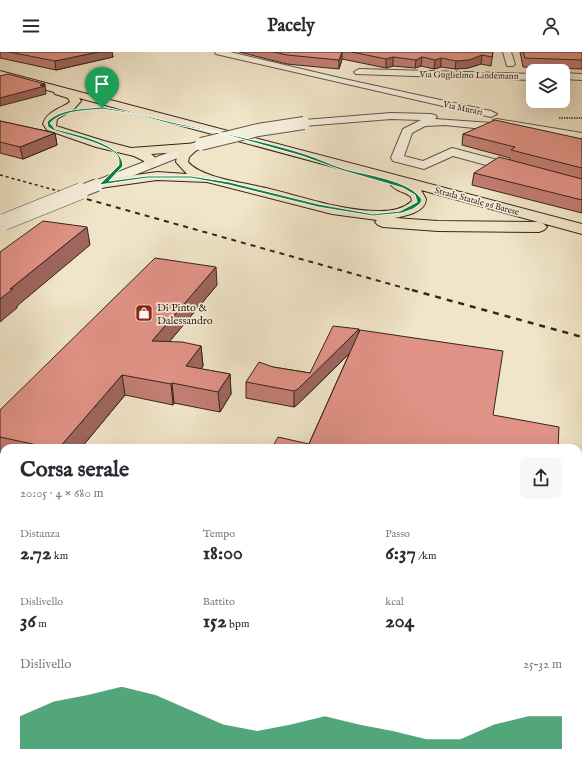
<!DOCTYPE html>
<html lang="it">
<meta charset="utf-8">
<style>
body{margin:0;font-family:"IM FELL English",serif;background:#f7f7f7;color:#2b2b33;height:100vh;display:flex;flex-direction:column;font-size:15px;white-space:nowrap}
*{box-sizing:border-box;margin:0}
p{font-size:13px;color:#7c7c81}
.icon{flex:none;width:22px;height:22px;fill:none;stroke:currentColor;stroke-width:2;stroke-linecap:round;stroke-linejoin:round}
.map{position:relative;flex:1;overflow:hidden}
.panel{position:absolute;left:0px;top:392px;width:582px;height:324px;display:flex;flex-direction:column;background:#fff;border-radius:12px 12px 0 0;box-shadow:0 4px 16px #0002}
.panel>*{flex:none}
.tools{position:absolute;left:526px;top:12px;display:grid;gap:8px}
.tools a{display:grid;place-items:center;width:44px;height:44px;border-radius:8px;background:#fff;box-shadow:0 4px 16px #0002;font-size:20px}
.pin{position:absolute;display:grid;place-items:center;width:34px;height:34px;color:#fff;margin:-41px -17px;border-radius:50% 50% 50% 0;rotate:-45deg;box-shadow:0 0 4px #0007}
.pin .icon{rotate:45deg}
.round{display:grid;place-items:center;flex:none;width:42px;height:42px;border-radius:8px;background:#f7f7f7}
.overview{display:flex;align-items:center;justify-content:space-between;height:68px;padding:0 20px}
h1{font-size:22px;font-weight:700;line-height:30px}
.stats{display:grid;grid-template-columns:repeat(3,1fr);gap:6px;height:68px;padding:4px 20px}
.stats div{display:grid;align-content:center}
.stats b{font-size:20px;font-weight:700}
.stats small{font-size:11px;font-weight:400}
.stats p{font-size:11px}
.chart{height:112px;padding:8px 20px}
.chart p{display:flex;justify-content:space-between}
.chart svg{width:100%;height:72px;margin-top:4px;fill:#0b8043;opacity:.7}
header{display:flex;justify-content:space-between;align-items:center;height:52px;padding:0 20px;background:#fff;font-size:18px;font-weight:700}
.map>svg:first-child{display:block}
</style>
<header><svg class="icon" aria-label="menu" viewBox="0 0 24 24"><path d="M4 6h16M4 12h16M4 18h16"/></svg>Pacely<svg class="icon" aria-label="person" viewBox="0 0 24 24"><circle cx="12" cy="8" r="4"/><path d="M4 21q1-7 8-7t8 7"/></svg></header>
<div class="map">
<svg width="582" height="716" viewBox="0 0 582 716">
<rect width="100%" height="100%" fill="#f0e5c8"/>
<filter id="stains"><feTurbulence type="fractalNoise" baseFrequency=".005" numOctaves="4"/><feColorMatrix values="0 0 0 0 .2 0 0 0 0 .09 0 0 0 0 .02 0 0 0 .5 -.17"/></filter>
<radialGradient id="worn" r=".72"><stop offset=".6" stop-color="#630" stop-opacity="0"/><stop offset="1" stop-color="#630" stop-opacity=".3"/></radialGradient>
<g fill="none" stroke-linecap="round" stroke-linejoin="round">
<defs>
<path id="minor" d="M 215,0 L 230,0 L 344,27 L 491,59 L 497,62 L 491,65 L 216,2 Z
M 503,0 L 511,0 L 515,12 L 513,14 L 507,14 Z
M 359,17 L 533,22 L 533,28 L 356,22 L 354,20 Z
M 563,21 L 582,22 L 582,28 L 563,27 Z
M 391,61 L 431,62 L 435,63 L 437,65 L 435,67 L 492,71 L 493,68 L 497,67 L 582,81 L 582,89 L 517,76 L 516,79 L 512,80 L 445,73 L 425,74 L 412,81 L 404,104 L 423,109 L 452,96 L 524,115 L 526,118 L 519,122 L 453,104 L 424,117 L 393,109 L 391,106 L 403,77 L 421,68 L 391,67 L 304,74 L 298,71 L 304,68 Z
M 201,88 L 207,92 L 205,95 L 102,136 L 92,136 L 90,133 L 92,130 Z
M 0,443 L 4,444 L 4,462 L 0,461 Z
M 578,568 L 582,569 L 582,595 L 578,594 Z
M 4,584 L 4,616 L 0,617 L 0,585 Z"/>
<path id="major" d="M 0,19 L 582,172 L 582,182 L 421,138 L 426,147 C 426,160 405,164 395,166 L 438,169 L 539,170 L 544,172 L 547,175 L 544,178 L 539,180 L 438,179 L 383,175 L 378,173 L 375,170 L 377,168 L 332,162 L 207,130 L 157,128 L 100,136 L 95,135 L 93,132 L 95,129 L 100,128 L 157,120 L 187,122 L 176,110 L 177,104 L 180,100 L 151,102 L 157,107 L 154,115 L 149,116 L 143,112 L 144,109 L 134,104 L 96,95 L 47,78 L 43,72 C 47,59 60,57 70,50 L 68,46 L 55,42 L 54,40 L 0,25 ZM 79,46 L 393,131 L 391,133 C 395,139 406,140 411,145 L 412,149 C 403,157 392,159 380,159 C 341,159 304,145 266,136 C 246,131 201,126 188,110 L 189,105 L 201,94 L 199,91 L 131,96 L 104,89 L 56,74 L 57,67 L 74,57 L 81,49 Z"/>
</defs>
<use href="#minor" stroke="#645548" stroke-width="2"/>
<use href="#major" stroke="#35251e" stroke-width="2"/>
<path stroke="#35251e" stroke-width="1.5" stroke-dasharray="1.5 1" stroke-linecap="butt" d="M 559,66 L 582,66"/>
<use href="#minor" fill="#f5eedb" fill-rule="evenodd"/>
<use href="#major" fill="#f0e5c8" fill-rule="evenodd"/>
<path stroke="#35251e" stroke-width="1.5" stroke-dasharray="3 3" stroke-linecap="butt" d="M 0,123 L 62,140"/>
<path stroke="#35251e" stroke-width="2" stroke-dasharray="5 5" stroke-linecap="butt" d="M 58,139 L 415,239"/>
<path stroke="#35251e" stroke-width="2.5" stroke-dasharray="6 6" stroke-linecap="butt" d="M 412,238 L 582,285"/>
<defs>
<path id="minor-bridge-far1" d="M 201,92 L 258,78 L 304,71
M 79,140 L 97,133"/>
<path id="minor-bridge" d="M 4,170 L 81,139"/>
</defs>
<use href="#minor-bridge-far1" stroke="#645548" stroke-width="14" stroke-linecap="butt"/>
<use href="#minor-bridge" stroke="#645548" stroke-width="17" stroke-linecap="butt"/>
<use href="#minor-bridge-far1" stroke="#f5eedb" stroke-width="12"/>
<use href="#minor-bridge" stroke="#f5eedb" stroke-width="16"/>
</g>
<path fill="#c27e73" stroke="#35251e" d="M 0,0 L 112,0 L 113,5 L 56,18 L 0,6 Z
M 239,0 L 493,0 L 491,14 L 481,12 L 468,16 L 455,17 L 441,15 L 434,17 L 421,14 L 415,16 L 393,14 L 386,16 L 342,7 L 339,17 L 287,12 Z
M 520,0 L 582,0 L 582,17 L 523,15 Z
M 0,69 L 55,81 L 57,93 L 23,107 L 0,101 Z
M 463,82 L 582,87 L 582,161 L 472,133 L 474,121 L 510,108 L 510,106 L 462,93 Z
M 217,233 L 169,290 L 201,294 L 203,314 L 201,317 L 230,322 L 231,342 L 220,360 L 174,351 L 173,353 L 125,343 L 81,396 L 4,396 L 4,405 L 0,404 L 0,358 Z
M 359,277 L 359,280 L 309,392 L 350,301 L 297,353 L 294,355 L 246,346 L 246,330 L 273,315 L 310,321 Z"/>
<path fill="#9e665e" stroke="#35251e" d="M 98,0 L 112,0 L 113,5 L 56,18 L 55,9 Z
M 342,0 L 342,7 L 339,17 L 339,8 Z
M 482,3 L 481,12 L 468,16 L 455,17 L 456,9 Z
M 393,5 L 393,14 L 386,16 L 386,7 Z
M 422,5 L 421,14 L 415,16 L 416,8 Z
M 441,6 L 441,15 L 434,17 L 435,8 Z
M 45,32 L 46,42 L 0,54 L 0,46 Z
M 55,81 L 57,93 L 23,107 L 20,95 Z
M 87,175 L 90,193 L 17,254 L 17,256 L 0,270 L 0,247 L 10,237 Z
M 216,215 L 217,233 L 154,308 L 152,289 Z
M 359,277 L 358,293 L 297,353 L 294,355 L 294,339 Z
M 201,294 L 203,314 L 188,334 L 186,314 Z
M 230,322 L 231,342 L 220,360 L 218,340 Z
M 122,323 L 125,343 L 81,396 L 59,396 Z
M 172,331 L 174,351 L 173,353 L 171,332 Z
M 247,712 L 249,712 L 248,716 L 246,716 Z"/>
<path fill="#e19286" stroke="#35251e" d="M 9,0 L 98,0 L 55,9 Z
M 274,0 L 342,0 L 339,8 L 287,3 Z
M 352,0 L 493,0 L 492,5 L 482,3 L 469,8 L 456,9 L 441,6 L 435,8 L 422,5 L 416,8 L 393,5 L 386,7 Z
M 523,0 L 582,0 L 582,8 L 525,6 Z
M 8,22 L 45,32 L 40,33 L 45,34 L 0,46 L 0,24 Z
M 495,68 L 582,87 L 582,116 L 511,98 L 515,95 L 463,82 Z
M 0,69 L 55,81 L 20,95 L 0,90 Z
M 499,105 L 582,127 L 582,148 L 474,121 Z
M 43,169 L 87,175 L 10,237 L 13,237 L 0,247 L 0,200 Z
M 155,206 L 216,215 L 152,289 L 182,290 L 201,294 L 186,314 L 230,322 L 218,340 L 172,331 L 171,332 L 122,323 L 59,396 L 51,396 L 0,385 L 0,358 Z
M 333,274 L 359,277 L 298,337 L 294,339 L 246,330 L 259,310 L 273,315 L 310,321 Z
M 360,278 L 503,299 L 493,363 L 559,375 L 558,396 L 272,396 L 278,385 L 309,392 Z
M 151,712 L 247,712 L 246,716 L 149,716 Z"/>
<path fill="#0b8043" stroke="#fff" fill-rule="evenodd" d="M 102,55 C 126,59 148,64 171,70 C 216,80 261,88 305,102 C 318,106 331,113 345,117 C 366,123 411,128 422,148 L 420,152 L 413,157 L 402,161 L 373,164 L 318,155 L 229,133 L 191,126 L 147,126 L 99,133 L 119,113 C 119,109 119,105 116,102 C 102,90 70,84 53,78 L 48,75 L 47,70 C 60,56 84,57 102,55 ZM 102,57 L 135,62 L 171,72 L 220,81 L 302,104 L 341,118 L 403,136 L 415,143 L 417,150 L 400,159 L 373,162 L 318,152 L 229,130 L 191,124 L 147,124 L 109,129 L 123,114 C 123,91 74,82 55,77 L 50,71 C 63,58 85,59 102,57 Z"/>
<defs>
<symbol id="shop-square" viewBox="-11 -11 22 22"><rect x="-9" y="-9" width="18" height="18" rx="4" fill="#8f2418" stroke="#f5eedb"/><path d="M-5-2.5h2.3a2.7 3.5 0 0 1 5.4 0H5L5.5 6h-11ZM-1.5-2.5h3a1.5 2.3 0 0 0-3 0Z" fill="#fff"/></symbol>
</defs>
<g fill-rule="evenodd">
<use href="#shop-square" x="134" y="251" width="20" height="20"/>
</g>
<g text-anchor="middle" stroke-width="3.5" stroke-linejoin="round" paint-order="stroke">
<g font-size="9" fill="#35251e" stroke="#f5eedb">
<text transform="translate(469 23) rotate(1)" y="3">Via Guglielmo Lindemann</text>
<text transform="translate(463 56) rotate(12)" y="3">Via Murari</text>
<text transform="translate(477 149) rotate(15)" y="3">Strada Statale 96 Barese</text>
</g>
<g font-size="11" fill="#35251e" stroke="#f5eedb" text-anchor="start">
<text x="157" y="259">Di Pinto &amp;<tspan x="157" dy="13">Dalessandro</tspan></text>
</g>
</g>
<rect width="100%" height="100%" filter="url(#stains)"/>
<rect width="100%" height="100%" fill="url(#worn)"/>
</svg>
<div class="tools">
<a><svg class="icon" aria-label="layers" viewBox="0 0 24 24"><path d="M12 4l9 5-9 5-9-5zM3 14l9 5 9-5"/></svg></a>
</div>
<div class="pin" style="left:102px;top:56px;background:#1e9e55"><svg class="icon" aria-label="arrive" viewBox="0 0 24 24"><path d="M6 21V4h12l-3 4 3 4H6"/></svg></div>
<section class="panel">
<div class="overview"><div><h1>Corsa serale</h1><p>20:05 · 4 × 680 m</p></div><a class="round"><svg class="icon" aria-label="share" viewBox="0 0 24 24"><path d="M12 15V3M7 8l5-5 5 5M5 13v7h14v-7"/></svg></a></div>
<div class="stats">
<div><p>Distanza</p><b>2.72<small> km</small></b></div>
<div><p>Tempo</p><b>18:00</b></div>
<div><p>Passo</p><b>6:37<small> /km</small></b></div>
</div>
<div class="stats">
<div><p>Dislivello</p><b>36<small> m</small></b></div>
<div><p>Battito</p><b>152<small> bpm</small></b></div>
<div><p>kcal</p><b>204</b></div>
</div>
<div class="chart"><p><span>Dislivello</span>25–32 m</p>
<svg viewBox="0 0 160 44" preserveAspectRatio="none"><path d="M0 44V24L10 15L20 11L30 6L40 11L50 20L60 29L70 33L80 29L90 24L100 29L110 33L120 38L130 38L140 29L150 24L160 24V44z"/></svg>
</div>
</section>
</div>
